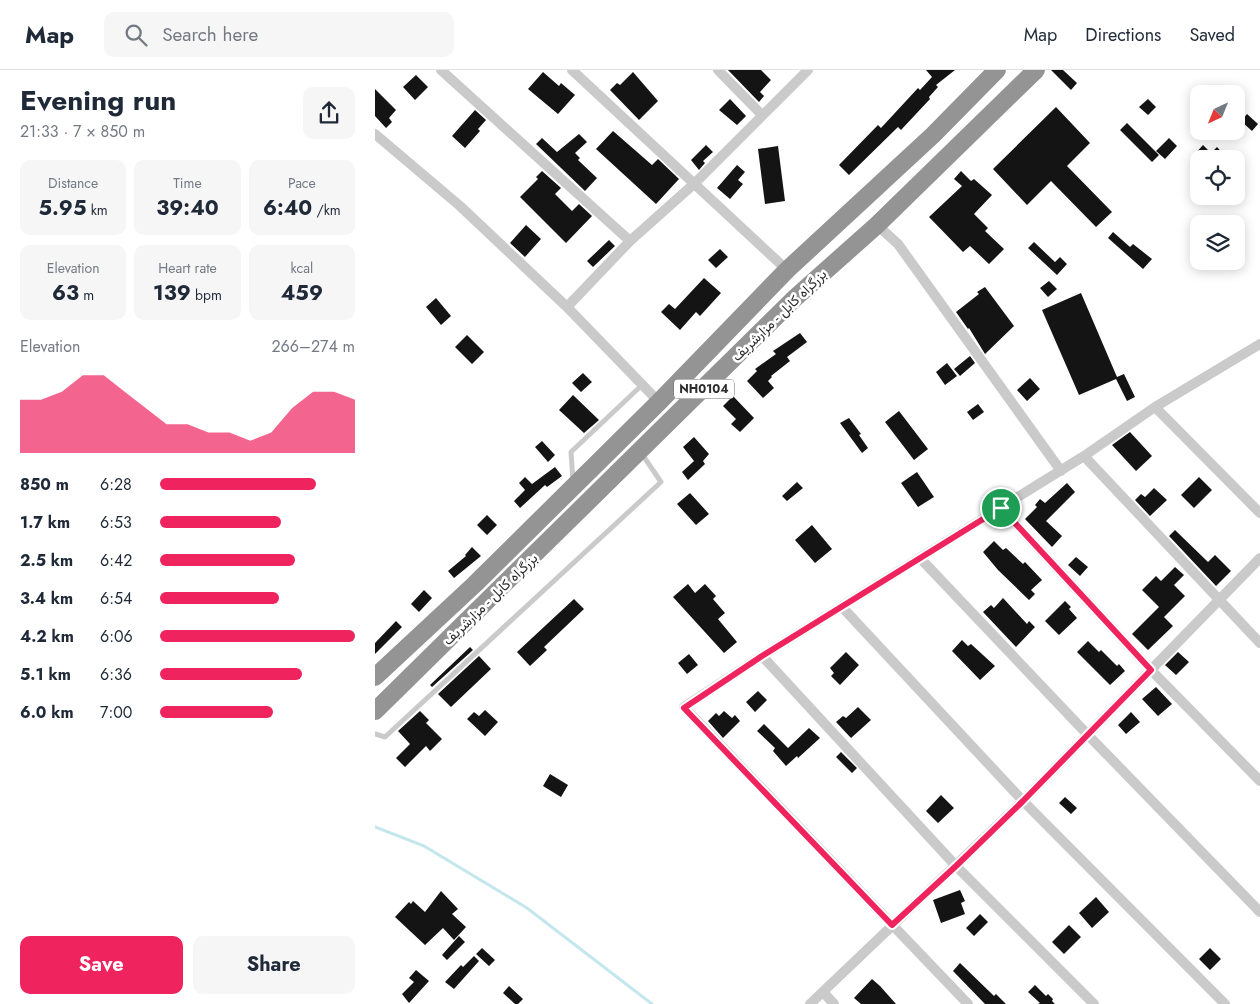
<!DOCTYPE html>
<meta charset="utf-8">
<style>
body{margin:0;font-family:Jost,Vazirmatn,sans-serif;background:#f6f6f7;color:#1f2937;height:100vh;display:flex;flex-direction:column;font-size:19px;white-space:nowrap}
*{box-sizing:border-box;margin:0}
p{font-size:16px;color:#747a83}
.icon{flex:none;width:28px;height:28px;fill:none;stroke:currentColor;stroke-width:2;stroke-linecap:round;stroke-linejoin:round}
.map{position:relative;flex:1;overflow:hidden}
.sheet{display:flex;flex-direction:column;background:#fff;width:375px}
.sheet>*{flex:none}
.needle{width:32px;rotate:223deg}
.tools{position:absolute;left:815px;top:15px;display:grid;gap:10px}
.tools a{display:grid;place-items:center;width:55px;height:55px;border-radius:10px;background:#fff;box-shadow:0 2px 12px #0003;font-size:25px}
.pin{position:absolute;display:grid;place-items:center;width:42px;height:42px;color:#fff;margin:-21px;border:2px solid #fff;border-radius:50%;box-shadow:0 1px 5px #0007}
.round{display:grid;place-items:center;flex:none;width:52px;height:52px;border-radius:10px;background:#f6f6f7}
.summary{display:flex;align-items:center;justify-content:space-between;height:85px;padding:0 20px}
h1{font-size:28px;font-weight:700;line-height:38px}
.stats{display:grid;grid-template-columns:repeat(3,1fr);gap:8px;height:85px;padding:5px 20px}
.stats div{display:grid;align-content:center;border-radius:10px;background:#f6f6f7;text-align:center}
.stats b{font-size:21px;font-weight:700}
.stats small{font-size:14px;font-weight:400}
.stats p{font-size:14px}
.chart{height:140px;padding:10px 20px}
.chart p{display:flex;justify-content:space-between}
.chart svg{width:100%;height:90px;margin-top:5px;fill:#ef245f;opacity:.7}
.cta{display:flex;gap:10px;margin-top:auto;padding:10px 20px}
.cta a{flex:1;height:58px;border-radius:10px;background:#ef245f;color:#fff;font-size:20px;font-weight:700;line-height:58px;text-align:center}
.cta a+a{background:#f6f6f7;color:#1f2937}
ul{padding:0 20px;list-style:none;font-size:16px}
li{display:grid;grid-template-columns:80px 60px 1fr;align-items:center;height:38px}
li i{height:12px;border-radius:6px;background:#ef245f}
header{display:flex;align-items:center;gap:30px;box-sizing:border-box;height:70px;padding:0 25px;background:#fff;border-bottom:1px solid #e0e1e3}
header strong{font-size:24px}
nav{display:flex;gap:28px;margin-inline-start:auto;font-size:18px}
.search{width:350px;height:45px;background:#f6f6f7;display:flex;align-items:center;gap:12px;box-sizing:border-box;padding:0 18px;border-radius:10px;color:#747a83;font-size:19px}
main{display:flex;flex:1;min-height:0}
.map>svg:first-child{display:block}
</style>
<header>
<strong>Map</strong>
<div class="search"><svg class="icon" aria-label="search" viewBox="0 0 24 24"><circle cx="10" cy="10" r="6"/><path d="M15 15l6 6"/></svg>Search here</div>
<nav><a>Map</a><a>Directions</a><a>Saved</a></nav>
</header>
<main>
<section class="sheet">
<div class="summary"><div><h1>Evening run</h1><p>21:33 · 7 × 850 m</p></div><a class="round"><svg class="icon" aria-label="share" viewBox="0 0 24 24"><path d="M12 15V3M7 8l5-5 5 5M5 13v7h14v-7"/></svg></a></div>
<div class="stats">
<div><p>Distance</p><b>5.95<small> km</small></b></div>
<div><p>Time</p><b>39:40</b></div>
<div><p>Pace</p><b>6:40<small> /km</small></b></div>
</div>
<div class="stats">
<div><p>Elevation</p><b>63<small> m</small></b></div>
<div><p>Heart rate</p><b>139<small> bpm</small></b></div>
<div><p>kcal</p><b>459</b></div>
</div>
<div class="chart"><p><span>Elevation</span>266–274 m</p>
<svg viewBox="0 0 160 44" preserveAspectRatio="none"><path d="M0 44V18L10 18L20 14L30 6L40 6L50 14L60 22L70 30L80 30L90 34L100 34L110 38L120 34L130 22L140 14L150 14L160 18V44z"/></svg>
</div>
<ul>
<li><b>850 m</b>6:28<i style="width:80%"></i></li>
<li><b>1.7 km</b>6:53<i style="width:62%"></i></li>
<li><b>2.5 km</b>6:42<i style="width:69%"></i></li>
<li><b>3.4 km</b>6:54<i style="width:61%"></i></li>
<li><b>4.2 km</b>6:06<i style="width:100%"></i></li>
<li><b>5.1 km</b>6:36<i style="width:73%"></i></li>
<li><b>6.0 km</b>7:00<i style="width:58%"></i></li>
</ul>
<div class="cta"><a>Save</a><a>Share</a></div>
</section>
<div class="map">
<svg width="885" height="934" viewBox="0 0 885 934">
<rect width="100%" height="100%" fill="#fff"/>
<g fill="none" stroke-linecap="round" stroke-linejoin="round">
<path stroke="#c4e6ed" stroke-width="3" d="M 0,757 L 49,776 L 152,838 L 277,934"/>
</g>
<path fill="#141414" d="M 353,0 L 386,0 L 396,10 L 385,22 L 389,26 L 384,32 Z
M 551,0 L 580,0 L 561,15 L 563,17 L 554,27 L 555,29 L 526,60 L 523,57 L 474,105 L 464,95 L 503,55 L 506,58 L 543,18 L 545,20 L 557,7 Z
M 676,0 L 688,0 L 702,13 L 696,20 Z
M 168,2 L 184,16 L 186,13 L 200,25 L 183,44 L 153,19 Z
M 258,2 L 283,31 L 264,50 L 235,20 L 242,13 L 245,15 Z
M 41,5 L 53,17 L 40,30 L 28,17 Z
M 0,19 L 21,40 L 14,48 L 17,52 L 11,58 L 0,46 Z
M 355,29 L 371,46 L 362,55 L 344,40 Z
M 773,29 L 781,37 L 773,45 L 764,37 Z
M 681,37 L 715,73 L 692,96 L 737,142 L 721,157 L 676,111 L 652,135 L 618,99 Z
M 100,40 L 111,50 L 103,59 L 105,61 L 90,78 L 77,66 Z
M 872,44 L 883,54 L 877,61 L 866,51 Z
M 752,53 L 784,85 L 777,92 L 745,60 Z
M 238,61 L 277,95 L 283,89 L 304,109 L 281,134 L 221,79 Z
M 204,64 L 212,72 L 200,83 L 205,88 L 203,90 L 222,108 L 210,121 L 161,74 L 167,68 L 182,82 Z
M 794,68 L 802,76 L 790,89 L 781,81 Z
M 331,75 L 338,82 L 328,91 L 330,93 L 324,100 L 316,90 Z
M 828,75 L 836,83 L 842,77 L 853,89 L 825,89 L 820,84 Z
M 403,76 L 410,131 L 390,134 L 383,79 Z
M 362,95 L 370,102 L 363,110 L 368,114 L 355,129 L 342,118 Z
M 167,101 L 186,118 L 180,124 L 197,141 L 204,134 L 217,146 L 191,173 L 145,127 L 163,109 L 161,107 Z
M 586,101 L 596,111 L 599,109 L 617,125 L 599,144 L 613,158 L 610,161 L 629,179 L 614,194 L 595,176 L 588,182 L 554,147 L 587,116 L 579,109 Z
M 151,155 L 166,169 L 150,187 L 135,173 Z
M 738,162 L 755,177 L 758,174 L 777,189 L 768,199 L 733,168 Z
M 234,170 L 240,176 L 218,197 L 212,191 Z
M 659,172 L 680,192 L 685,187 L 692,194 L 682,205 L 653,178 Z
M 345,179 L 353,187 L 341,198 L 333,190 Z
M 329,208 L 346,223 L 325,246 L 321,242 L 305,260 L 286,242 L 294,234 L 300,239 Z
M 674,211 L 682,219 L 673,227 L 665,218 Z
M 610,217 L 639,256 L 610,284 L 594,258 L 593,259 L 581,242 L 604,224 L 602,222 Z
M 706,223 L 742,307 L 749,304 L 760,327 L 752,331 L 741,309 L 704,325 L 667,240 Z
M 61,228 L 76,246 L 66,255 L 51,237 Z
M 425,263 L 432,272 L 412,287 L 415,291 L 396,306 L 397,307 L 393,311 L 399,318 L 388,328 L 372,311 L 382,301 L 380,299 L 401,284 L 398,281 Z
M 92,265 L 109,282 L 97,294 L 80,277 Z
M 595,286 L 600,293 L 585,306 L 579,299 Z
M 572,293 L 582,306 L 570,315 L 561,302 Z
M 208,303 L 217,312 L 206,322 L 197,313 Z
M 655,308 L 665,319 L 652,331 L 642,320 Z
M 198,325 L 224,350 L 209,363 L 184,340 Z
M 358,326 L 379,348 L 365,362 L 356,354 L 361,349 L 348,336 Z
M 603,334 L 609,342 L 598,350 L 592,342 Z
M 524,341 L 553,379 L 539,390 L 510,352 Z
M 474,348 L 486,364 L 484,365 L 493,378 L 487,383 L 465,353 Z
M 755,362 L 777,386 L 761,401 L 737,375 Z
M 319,367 L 334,384 L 328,391 L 330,394 L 313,410 L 307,402 L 319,391 L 308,377 Z
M 167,371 L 180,385 L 173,392 L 160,377 Z
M 180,397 L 187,406 L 172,417 L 170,415 L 145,438 L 139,431 L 150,420 L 144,413 L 150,407 L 157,414 Z
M 542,402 L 559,427 L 543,437 L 526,413 Z
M 824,407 L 837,420 L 819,438 L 806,425 Z
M 422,412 L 428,418 L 412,431 L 407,426 Z
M 692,413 L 700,422 L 671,451 L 687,466 L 677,477 L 650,449 L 662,437 L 660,435 L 665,429 L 670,433 Z
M 779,418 L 792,430 L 775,446 L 760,430 L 766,424 L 770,427 Z
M 315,423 L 334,444 L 321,455 L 302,434 Z
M 112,445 L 122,455 L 112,465 L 102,455 Z
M 437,455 L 457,479 L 440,493 L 420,470 Z
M 800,460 L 833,492 L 840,485 L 856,501 L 841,516 L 794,466 Z
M 619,471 L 628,480 L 631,478 L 648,494 L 650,492 L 667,510 L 656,520 L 660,524 L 654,530 L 623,500 L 608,482 Z
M 97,477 L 106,486 L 79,508 L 73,501 L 91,486 L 90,485 Z
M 701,487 L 713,497 L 705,506 L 693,495 Z
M 800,497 L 809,505 L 799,515 L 810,526 L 789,547 L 798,556 L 773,580 L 757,564 L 784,537 L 767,520 L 781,506 L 786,511 Z
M 313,514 L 320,523 L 330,514 L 341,526 L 338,529 L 350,543 L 343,549 L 362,572 L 349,583 L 298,527 Z
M 49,520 L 57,528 L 44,542 L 36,534 Z
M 628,528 L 652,554 L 654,551 L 660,557 L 641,577 L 608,542 L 616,535 L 619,538 Z
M 199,529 L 209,539 L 169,577 L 172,580 L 155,596 L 142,582 Z
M 690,531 L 696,537 L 694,539 L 702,548 L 684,565 L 670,551 Z
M 21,551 L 27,557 L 0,584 L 0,573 Z
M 587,570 L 593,576 L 596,574 L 620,596 L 605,610 L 577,581 Z
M 713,571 L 724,582 L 726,580 L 742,596 L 744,594 L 750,601 L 735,615 L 702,582 Z
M 95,577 L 98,580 L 57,617 L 55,615 Z
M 471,582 L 484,595 L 465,615 L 456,606 L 459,603 L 455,598 Z
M 803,582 L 814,592 L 801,605 L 790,595 Z
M 314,584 L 323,595 L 312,604 L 303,593 Z
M 104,586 L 116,599 L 76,637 L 63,624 Z
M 781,617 L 797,634 L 783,646 L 767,629 Z
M 383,621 L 392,630 L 380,642 L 371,632 Z
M 483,637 L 496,650 L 476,668 L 461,652 L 468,646 L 471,648 Z
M 110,640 L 123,652 L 110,666 L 92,649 L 99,642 L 104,646 Z
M 45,641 L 54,650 L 51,653 L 67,669 L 55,681 L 51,676 L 30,697 L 21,688 L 35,674 L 23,661 Z
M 349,641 L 357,648 L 360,645 L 365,651 L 348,668 L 333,651 L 341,643 L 344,646 Z
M 756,642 L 765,652 L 751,664 L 743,655 Z
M 389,654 L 413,678 L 434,658 L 445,668 L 423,688 L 422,686 L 411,696 L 398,681 L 400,678 L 382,661 Z
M 466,682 L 482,698 L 477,703 L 461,687 Z
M 175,704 L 193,715 L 186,727 L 168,716 Z
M 566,725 L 579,738 L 563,753 L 551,741 Z
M 690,727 L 702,738 L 696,744 L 684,733 Z
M 585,820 L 590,831 L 586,833 L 590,844 L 566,853 L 558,830 Z
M 66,821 L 83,839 L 77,844 L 91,857 L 79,870 L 68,858 L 50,875 L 20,847 L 34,832 L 36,834 L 38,831 L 50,842 Z
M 721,827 L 734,842 L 717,858 L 704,843 Z
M 605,844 L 613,852 L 599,866 L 591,858 Z
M 694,855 L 706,867 L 689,884 L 677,872 Z
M 84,866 L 90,872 L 72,890 L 67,885 Z
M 107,878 L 120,890 L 114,896 L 101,884 Z
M 835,878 L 846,889 L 835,900 L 824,889 Z
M 99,886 L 104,891 L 79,919 L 70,912 L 86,895 L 88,897 Z
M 585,893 L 619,926 L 621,924 L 631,934 L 610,934 L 578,901 Z
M 41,900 L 54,911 L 34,933 L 27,924 L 39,912 L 34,908 Z
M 497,909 L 505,916 L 521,934 L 486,934 L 479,928 Z
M 660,915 L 671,926 L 673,924 L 678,929 L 677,931 L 680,934 L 663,934 L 665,933 L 653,922 Z
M 134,916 L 148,929 L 143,934 L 140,934 L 128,923 Z"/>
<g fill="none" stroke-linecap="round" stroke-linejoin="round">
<path stroke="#cacaca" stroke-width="5" d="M 198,411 L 196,382 L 267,315
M 0,664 L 10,667 L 286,412 L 267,384"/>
<path stroke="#cacaca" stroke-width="10" d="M 66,0 L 255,171
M 197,0 L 412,200
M 343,0 L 387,45
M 0,64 L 85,136 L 192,237 L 284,332
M 502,155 L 523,174 L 686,401
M 192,237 L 255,171 L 320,113 L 433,0
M 780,337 L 885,443
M 709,386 L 885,573
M 626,438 L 776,600 L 885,711
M 545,488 L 712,664 L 885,842
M 467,537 L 648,731 L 850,934
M 387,586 L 581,796 L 719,934
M 448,922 L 459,934
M 435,934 L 648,731 L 885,488
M 593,934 L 309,637 L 387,586 L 709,386 L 780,337 L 885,274"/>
<path stroke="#949494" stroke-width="18" d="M 0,607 L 100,514 L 284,332 L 412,200 L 558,65 L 622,0
M 0,641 L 421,227 L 502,155 L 661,0"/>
</g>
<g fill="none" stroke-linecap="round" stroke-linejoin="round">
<defs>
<path id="route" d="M 626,438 L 776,600 L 648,731 L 581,796 L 517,855 L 309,638 L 387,586 Z"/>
</defs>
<use href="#route" stroke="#fff" stroke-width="10"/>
<use href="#route" stroke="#ef245f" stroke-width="6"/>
</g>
<g text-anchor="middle" stroke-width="5" stroke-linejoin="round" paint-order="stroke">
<rect fill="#fff" stroke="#6c6c6c" stroke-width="1" x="299" y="309.5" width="60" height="19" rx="4"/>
<g font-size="12" font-weight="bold" fill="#2d2d2d">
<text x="329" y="323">NH0104</text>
</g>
<g font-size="14" fill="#2d2d2d" stroke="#fff">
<text transform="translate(404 245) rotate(-44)" y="5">بزرگراه کابل - مزارشریف</text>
<text transform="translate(115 529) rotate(-44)" y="5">بزرگراه کابل - مزارشریف</text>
</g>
</g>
</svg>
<div class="tools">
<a><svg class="needle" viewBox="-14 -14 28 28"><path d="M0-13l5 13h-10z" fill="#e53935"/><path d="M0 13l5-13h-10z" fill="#747a83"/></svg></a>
<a><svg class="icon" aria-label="locate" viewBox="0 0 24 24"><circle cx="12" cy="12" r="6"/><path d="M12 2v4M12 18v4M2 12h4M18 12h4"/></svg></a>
<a><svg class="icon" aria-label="layers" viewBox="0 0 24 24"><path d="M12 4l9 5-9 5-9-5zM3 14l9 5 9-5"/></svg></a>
</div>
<div class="pin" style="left:626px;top:438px;background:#1e9e55"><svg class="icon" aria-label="arrive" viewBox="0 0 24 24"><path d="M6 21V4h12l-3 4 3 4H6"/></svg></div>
</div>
</main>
